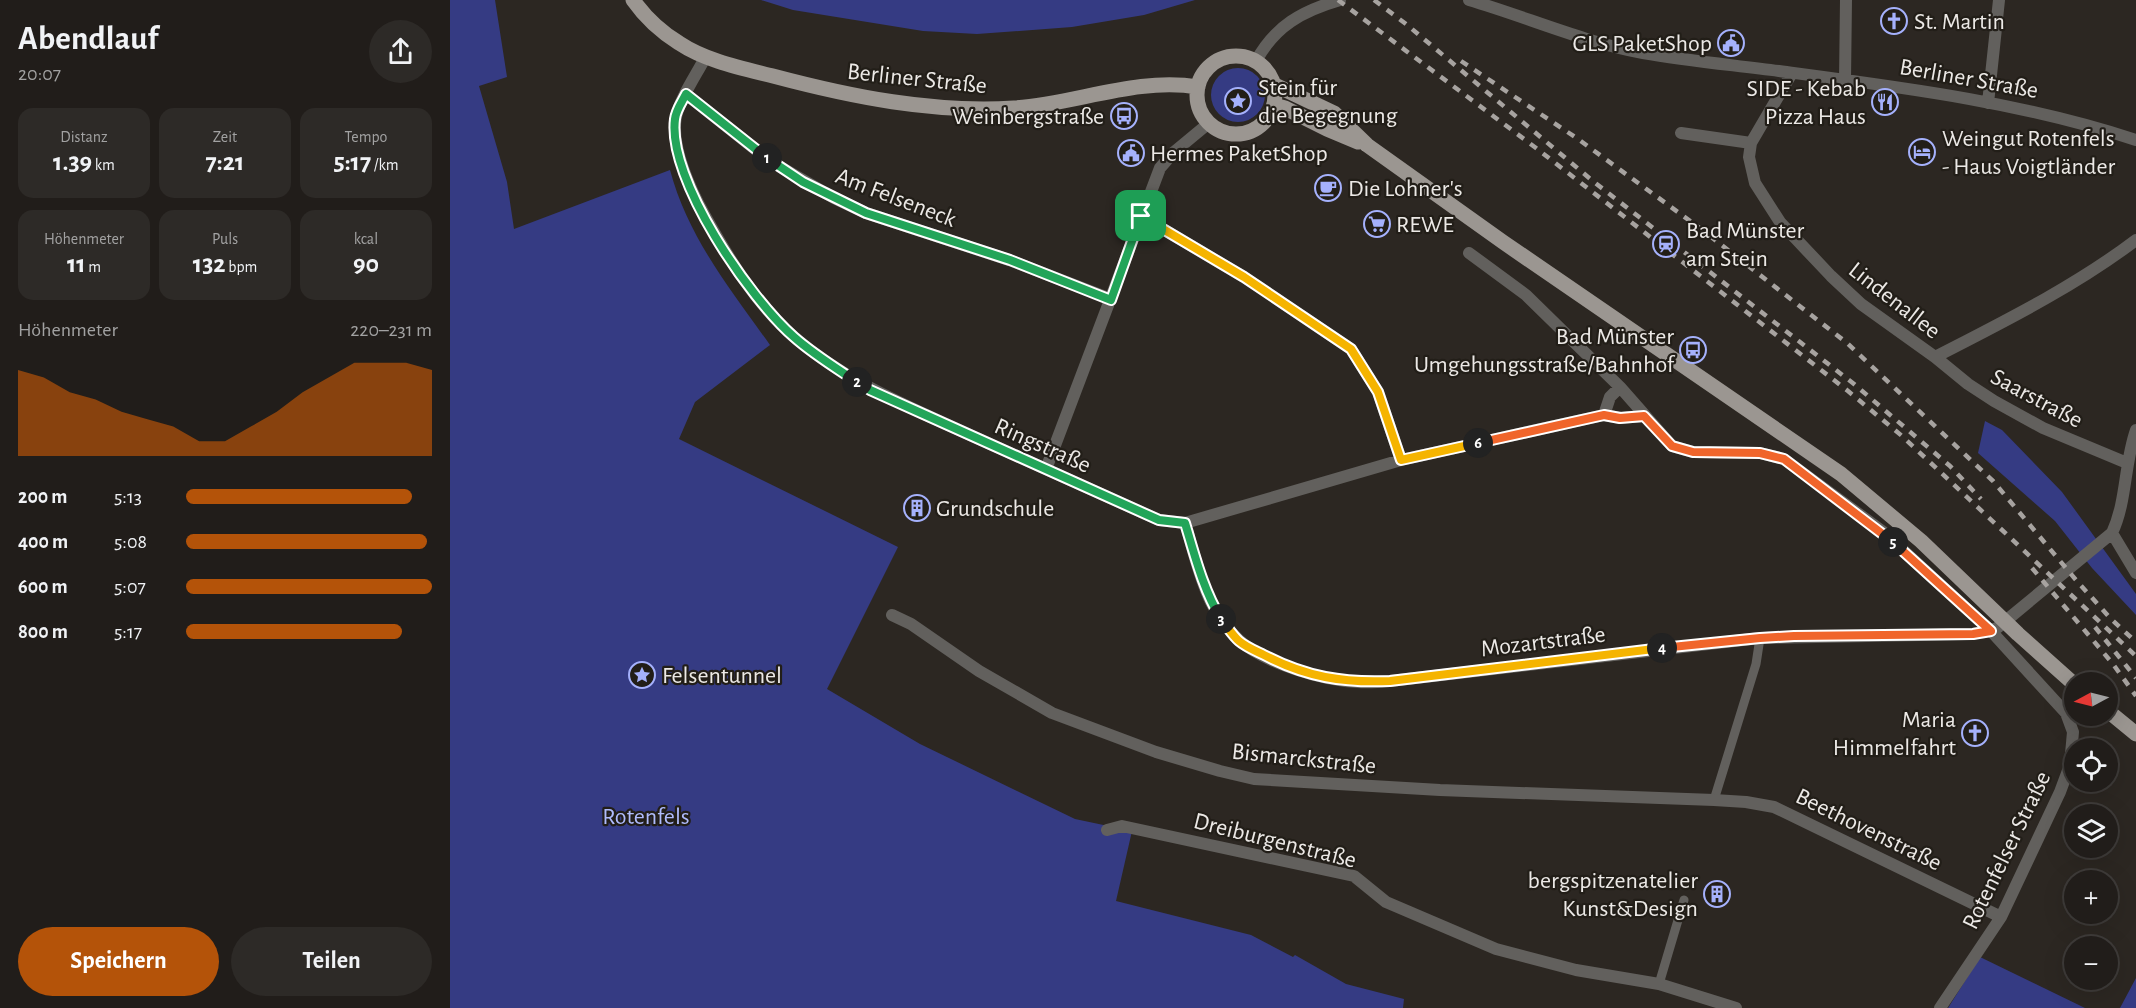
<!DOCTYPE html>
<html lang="de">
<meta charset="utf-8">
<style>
body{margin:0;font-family:"Alegreya Sans",sans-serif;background:#2d2a27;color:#f1f3f6;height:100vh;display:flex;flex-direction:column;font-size:22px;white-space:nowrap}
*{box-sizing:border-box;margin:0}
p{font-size:20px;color:#a2a2a2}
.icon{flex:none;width:33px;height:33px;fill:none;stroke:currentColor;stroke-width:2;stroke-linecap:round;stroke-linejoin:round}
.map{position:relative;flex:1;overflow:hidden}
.drawer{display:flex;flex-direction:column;background:#211d1a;width:450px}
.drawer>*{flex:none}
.needle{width:39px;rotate:263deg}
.controls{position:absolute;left:1614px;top:672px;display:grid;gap:12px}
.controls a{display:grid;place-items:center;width:54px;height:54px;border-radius:50%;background:#211d1a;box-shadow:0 6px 24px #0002,0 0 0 2px #3e3b39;font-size:30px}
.pin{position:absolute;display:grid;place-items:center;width:51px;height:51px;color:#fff;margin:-26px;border-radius:12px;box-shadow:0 3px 9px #0006}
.km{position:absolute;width:30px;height:30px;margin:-15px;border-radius:50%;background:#222;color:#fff;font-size:16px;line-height:30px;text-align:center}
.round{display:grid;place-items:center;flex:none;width:63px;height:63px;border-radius:32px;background:#2d2a27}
.summary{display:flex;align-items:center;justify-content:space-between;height:102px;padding:0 18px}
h1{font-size:33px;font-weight:600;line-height:45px}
.metrics{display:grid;grid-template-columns:repeat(3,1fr);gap:9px;height:102px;padding:6px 18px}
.metrics div{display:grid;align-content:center;border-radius:15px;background:#2d2a27;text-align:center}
.metrics b{font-size:26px;font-weight:600}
.metrics small{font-size:16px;font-weight:400}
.metrics p{font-size:16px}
.chart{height:168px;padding:12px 18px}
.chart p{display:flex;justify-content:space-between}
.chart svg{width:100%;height:108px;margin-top:6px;fill:#b45309;opacity:.7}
.cta{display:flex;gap:12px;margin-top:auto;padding:12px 18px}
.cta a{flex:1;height:69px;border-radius:36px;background:#b45309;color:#fff;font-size:24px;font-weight:600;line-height:69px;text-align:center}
.cta a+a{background:#2d2a27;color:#f1f3f6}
ul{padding:0 18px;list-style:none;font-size:20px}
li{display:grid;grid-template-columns:96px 72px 1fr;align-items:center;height:45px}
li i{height:15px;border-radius:8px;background:#b45309}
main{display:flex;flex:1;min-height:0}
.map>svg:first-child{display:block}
</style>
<main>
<section class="drawer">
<div class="summary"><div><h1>Abendlauf</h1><p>20:07</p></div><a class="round"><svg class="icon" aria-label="share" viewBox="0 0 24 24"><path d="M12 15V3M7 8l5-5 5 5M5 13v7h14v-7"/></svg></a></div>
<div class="metrics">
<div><p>Distanz</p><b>1.39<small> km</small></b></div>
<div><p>Zeit</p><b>7:21</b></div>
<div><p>Tempo</p><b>5:17<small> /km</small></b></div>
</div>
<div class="metrics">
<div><p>Höhenmeter</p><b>11<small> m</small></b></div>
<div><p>Puls</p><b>132<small> bpm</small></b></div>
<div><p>kcal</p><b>90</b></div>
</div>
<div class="chart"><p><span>Höhenmeter</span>220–231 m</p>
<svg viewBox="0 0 160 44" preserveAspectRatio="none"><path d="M0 44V9L10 12L20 18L30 21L40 26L50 29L60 32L70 38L80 38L90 32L100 26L110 18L120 12L130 6L140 6L150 6L160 9V44z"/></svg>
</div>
<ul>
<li><b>200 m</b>5:13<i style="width:92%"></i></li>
<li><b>400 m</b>5:08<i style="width:98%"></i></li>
<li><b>600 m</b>5:07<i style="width:100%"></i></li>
<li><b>800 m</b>5:17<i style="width:88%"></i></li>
</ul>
<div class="cta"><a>Speichern</a><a>Teilen</a></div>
</section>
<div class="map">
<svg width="1686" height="1008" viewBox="0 0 1686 1008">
<rect width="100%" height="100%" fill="#2c2722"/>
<path fill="#353b83" d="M 0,0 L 45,0 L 57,77 L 29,86 L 57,182 L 64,229 L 220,170 C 238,237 280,289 320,345 L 245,402 L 229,439 L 448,547 L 377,689 L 470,744 L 625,819 L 682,831 L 666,901 L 801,935 L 843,957 L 845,955 L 896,984 L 954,999 L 953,1008 L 0,1008 Z
M 311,0 L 745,0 L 694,15 L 622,27 L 527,34 L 473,31 L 343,10 Z
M761 95a27 27 0 1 1 54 0a27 27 0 1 1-54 0Z
M 1535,421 L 1552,430 L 1612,492 L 1686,594 L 1686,615 L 1642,568 L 1605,521 L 1528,453 Z
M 1530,957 L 1635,1008 L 1498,1008 Z
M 1686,978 L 1686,1008 L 1670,1008 Z"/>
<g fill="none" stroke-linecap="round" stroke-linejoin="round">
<path stroke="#62605d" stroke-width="9" d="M 1264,800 L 1306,664 L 1310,638
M 1209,984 L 1234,900"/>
<path stroke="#62605d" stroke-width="12" d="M 1019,0 C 1077,17 1133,42 1193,53 C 1238,61 1284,65 1329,71 C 1449,87 1571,102 1686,140
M 256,56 C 247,74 230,98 226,117 C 220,146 241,191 255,216 C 279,259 306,304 344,337 C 395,381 457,406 518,434 C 581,463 645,491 709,520 L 735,523 L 951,460 L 1154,415
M 806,61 C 825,26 852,11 890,0
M 1342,73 L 1301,143 L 1299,157 L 1305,183 L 1330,222 L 1381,276 L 1411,304 L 1485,357 L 1518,384 L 1544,401 L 1593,428 L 1677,463
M 1395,80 L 1396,0
M 236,94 L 320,161 L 384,198 L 416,213 L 559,260 L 661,299
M 1538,103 L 1549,0
M 1231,133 L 1301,143
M 691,216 L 794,277 L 901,349 L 928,392 L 951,460
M 1019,253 L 1076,295 L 1170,387 L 1222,446 L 1243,452 L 1310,453 L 1334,459 L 1432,531 L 1541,631 L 1616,713 L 1623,732 L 1620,765 L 1610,792 L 1551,917 L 1490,1008
M 1485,357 C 1553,322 1624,287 1686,240
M 1170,387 L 1160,397 L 1154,415 L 1170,418 L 1194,416
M 596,469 L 710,168 L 724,152 L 759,123
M 735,523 C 743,549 749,578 761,602 C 767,615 777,629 788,639 C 813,663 874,681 908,682 C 919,683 930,682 940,681 L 1310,638 L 1523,634 L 1547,628 L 1662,533 C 1677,501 1674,464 1686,430
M 1662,533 L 1686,573
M 442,615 L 461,624 L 529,671 L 602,713 L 706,752 L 770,771 L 804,779 L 990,790 L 1264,800 L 1296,802 L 1324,807 L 1551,917
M 657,830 L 672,826 L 904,876 L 936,902 L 1046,949 L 1126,970 L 1209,984 L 1286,1008"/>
<path stroke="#9b9691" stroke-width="15" d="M 183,0 C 195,17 211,32 229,43 C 256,61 291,68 323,76 C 402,97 482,113 564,108 C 626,104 686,77 748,87
M747 95a39 39 0 1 1 78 0a39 39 0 1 1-78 0Z
M 825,85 L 884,113 L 917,145 L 1053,242 L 1391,474 L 1471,541 L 1568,634 L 1624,684
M 824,105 L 835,108 L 877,129 L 908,142
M 1658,711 L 1686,734"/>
<path stroke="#a7a3a0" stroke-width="4.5" stroke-dasharray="8 8" stroke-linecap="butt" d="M 888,0 L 1086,148 L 1398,391 L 1452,436 L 1686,656
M 924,0 L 956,24 L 1144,182 L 1404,384 L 1500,466 L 1531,499
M 1011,61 L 1128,139 L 1251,229 L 1397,343 L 1543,481 L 1626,580 L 1661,619 L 1686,642
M 1582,568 L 1663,664 L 1686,696
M 1645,627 L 1686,678"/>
</g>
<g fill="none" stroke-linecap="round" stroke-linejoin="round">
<defs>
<path id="split-1" d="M 317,158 L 353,182 L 416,213 L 560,260 L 661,300 L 691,216"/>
<path id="split-2" d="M 317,158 L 236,94 C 232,102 226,110 225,119 C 217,179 300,299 344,337 C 363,354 386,368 407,382"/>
<path id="split-3" d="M 407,382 L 420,390 L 709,520 L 735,523 C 745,556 753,589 771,619"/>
<path id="split-4" d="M 771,619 C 777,626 782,635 789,641 C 796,647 806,651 814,655 C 856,677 893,683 940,681 L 1212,648"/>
<path id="split-5" d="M 1212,648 L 1310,638 L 1344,636 L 1523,634 L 1541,631 L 1443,542"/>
<path id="split-6" d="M 1028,443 L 1154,415 L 1170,418 L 1194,416 L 1222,446 L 1243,452 L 1310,453 L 1334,459 L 1443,542"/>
<path id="split-7" d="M 691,216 L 794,277 L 901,349 L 928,392 L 951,460 L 1028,443"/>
</defs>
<use href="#split-1" stroke="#fff" stroke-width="12"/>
<use href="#split-2" stroke="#fff" stroke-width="12"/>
<use href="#split-3" stroke="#fff" stroke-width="12"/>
<use href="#split-4" stroke="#fff" stroke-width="12"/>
<use href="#split-5" stroke="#fff" stroke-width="12"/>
<use href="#split-6" stroke="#fff" stroke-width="12"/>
<use href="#split-7" stroke="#fff" stroke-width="12"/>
<use href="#split-1" stroke="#22a559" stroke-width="8"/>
<use href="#split-2" stroke="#22a559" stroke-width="8"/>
<use href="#split-3" stroke="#22a559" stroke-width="8"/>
<use href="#split-4" stroke="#f5b400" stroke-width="8"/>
<use href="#split-5" stroke="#f0652b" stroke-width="8"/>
<use href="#split-6" stroke="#f0652b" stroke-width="8"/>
<use href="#split-7" stroke="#f5b400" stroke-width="8"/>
</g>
<defs>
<symbol id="church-ring" viewBox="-11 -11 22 22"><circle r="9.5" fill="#221e18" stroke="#a5b1fc" stroke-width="1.5"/><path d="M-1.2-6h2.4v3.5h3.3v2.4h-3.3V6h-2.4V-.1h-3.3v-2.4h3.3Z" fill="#a5b1fc"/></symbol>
<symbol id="civic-ring" viewBox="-11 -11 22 22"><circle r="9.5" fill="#221e18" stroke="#a5b1fc" stroke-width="1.5"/><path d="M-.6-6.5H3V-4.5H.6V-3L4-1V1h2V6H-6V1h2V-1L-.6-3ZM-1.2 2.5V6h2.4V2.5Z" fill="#a5b1fc"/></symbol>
<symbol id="sight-ring" viewBox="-11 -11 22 22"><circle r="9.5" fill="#221e18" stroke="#a5b1fc" stroke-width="1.5"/><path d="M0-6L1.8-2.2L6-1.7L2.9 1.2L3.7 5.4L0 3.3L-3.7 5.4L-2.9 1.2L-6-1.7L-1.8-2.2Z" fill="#a5b1fc"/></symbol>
<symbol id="restaurant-ring" viewBox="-11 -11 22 22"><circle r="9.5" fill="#221e18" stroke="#a5b1fc" stroke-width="1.5"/><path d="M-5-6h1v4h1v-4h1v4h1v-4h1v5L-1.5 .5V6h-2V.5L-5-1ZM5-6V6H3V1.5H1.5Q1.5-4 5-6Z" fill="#a5b1fc"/></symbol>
<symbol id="bus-ring" viewBox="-11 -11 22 22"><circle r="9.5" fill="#221e18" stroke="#a5b1fc" stroke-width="1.5"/><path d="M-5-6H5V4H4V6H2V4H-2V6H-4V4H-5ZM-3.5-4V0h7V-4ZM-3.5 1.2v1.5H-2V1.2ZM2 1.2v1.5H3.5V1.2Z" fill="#a5b1fc"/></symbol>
<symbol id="hotel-ring" viewBox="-11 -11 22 22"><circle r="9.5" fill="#221e18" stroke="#a5b1fc" stroke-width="1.5"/><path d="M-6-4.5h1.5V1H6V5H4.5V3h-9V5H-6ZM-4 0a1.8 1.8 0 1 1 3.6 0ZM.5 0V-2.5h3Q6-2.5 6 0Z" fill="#a5b1fc"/></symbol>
<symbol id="cafe-ring" viewBox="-11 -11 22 22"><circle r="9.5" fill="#221e18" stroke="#a5b1fc" stroke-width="1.5"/><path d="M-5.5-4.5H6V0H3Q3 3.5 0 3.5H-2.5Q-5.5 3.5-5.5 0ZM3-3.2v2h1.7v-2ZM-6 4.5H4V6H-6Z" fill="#a5b1fc"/></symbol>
<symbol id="supermarket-ring" viewBox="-11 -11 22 22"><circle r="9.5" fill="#221e18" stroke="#a5b1fc" stroke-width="1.5"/><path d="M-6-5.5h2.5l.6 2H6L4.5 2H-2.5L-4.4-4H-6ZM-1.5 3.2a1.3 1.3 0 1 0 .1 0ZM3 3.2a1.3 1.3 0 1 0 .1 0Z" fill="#a5b1fc"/></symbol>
<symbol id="station-ring" viewBox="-11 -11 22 22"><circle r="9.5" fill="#221e18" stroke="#a5b1fc" stroke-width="1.5"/><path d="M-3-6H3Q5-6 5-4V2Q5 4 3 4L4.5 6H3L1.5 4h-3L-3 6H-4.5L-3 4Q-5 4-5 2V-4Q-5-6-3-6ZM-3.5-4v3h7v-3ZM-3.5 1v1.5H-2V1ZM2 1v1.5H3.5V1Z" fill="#a5b1fc"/></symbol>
<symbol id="building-ring" viewBox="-11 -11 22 22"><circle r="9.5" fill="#221e18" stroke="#a5b1fc" stroke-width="1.5"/><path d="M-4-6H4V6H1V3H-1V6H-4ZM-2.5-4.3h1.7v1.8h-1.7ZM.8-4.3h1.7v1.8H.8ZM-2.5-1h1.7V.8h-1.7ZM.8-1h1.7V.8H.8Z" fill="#a5b1fc"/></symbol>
</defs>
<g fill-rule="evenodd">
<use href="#church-ring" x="1429" y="6" width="30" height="30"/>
<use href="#civic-ring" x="1266" y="28" width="30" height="30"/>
<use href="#sight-ring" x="773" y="86" width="30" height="30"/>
<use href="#restaurant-ring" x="1420" y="87" width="30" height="30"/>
<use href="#bus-ring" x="659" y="101" width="30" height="30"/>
<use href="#hotel-ring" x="1457" y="137" width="30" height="30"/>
<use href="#civic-ring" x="666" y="138" width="30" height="30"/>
<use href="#cafe-ring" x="863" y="173" width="30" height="30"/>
<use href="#supermarket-ring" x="912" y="209" width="30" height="30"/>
<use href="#station-ring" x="1201" y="229" width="30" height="30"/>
<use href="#bus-ring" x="1228" y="335" width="30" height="30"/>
<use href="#building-ring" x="452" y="493" width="30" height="30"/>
<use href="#sight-ring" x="177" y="660" width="30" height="30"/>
<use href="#church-ring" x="1510" y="718" width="30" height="30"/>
<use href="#building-ring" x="1252" y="879" width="30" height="30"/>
</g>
<g text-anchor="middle" stroke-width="4.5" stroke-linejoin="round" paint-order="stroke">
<g font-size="24" fill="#ece9e6" stroke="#221e18" text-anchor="start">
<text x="1464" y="29">St. Martin</text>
<text x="1262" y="51" text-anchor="end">GLS PaketShop</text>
<text x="808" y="95">Stein für<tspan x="808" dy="28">die Begegnung</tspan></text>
<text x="1416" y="96" text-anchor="end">SIDE - Kebab<tspan x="1416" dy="28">Pizza Haus</tspan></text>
<text x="654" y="124" text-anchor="end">Weinbergstraße</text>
<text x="1492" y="146">Weingut Rotenfels<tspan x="1492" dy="28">- Haus Voigtländer</tspan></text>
<text x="700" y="161">Hermes PaketShop</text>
<text x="898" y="196">Die Lohner's</text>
<text x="946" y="232">REWE</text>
<text x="1236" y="238">Bad Münster<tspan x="1236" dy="28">am Stein</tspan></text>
<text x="1224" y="344" text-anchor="end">Bad Münster<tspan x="1224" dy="28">Umgehungsstraße/Bahnhof</tspan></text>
<text x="486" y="516">Grundschule</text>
<text x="212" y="683">Felsentunnel</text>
<text x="1506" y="727" text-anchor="end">Maria<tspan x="1506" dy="28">Himmelfahrt</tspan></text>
<text x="1248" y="888" text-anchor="end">bergspitzenatelier<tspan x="1248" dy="28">Kunst&amp;Design</tspan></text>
</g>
<g font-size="24" fill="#ece9e6" stroke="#221e18">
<text transform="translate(467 78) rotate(6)" y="8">Berliner Straße</text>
<text transform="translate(1519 78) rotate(10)" y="8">Berliner Straße</text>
<text transform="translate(446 197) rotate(21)" y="8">Am Felseneck</text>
<text transform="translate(1445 300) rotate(38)" y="8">Lindenallee</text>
<text transform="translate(1587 398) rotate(28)" y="8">Saarstraße</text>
<text transform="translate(593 445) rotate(24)" y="8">Ringstraße</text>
<text transform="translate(1093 641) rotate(-7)" y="8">Mozartstraße</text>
<text transform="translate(854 758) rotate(6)" y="8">Bismarckstraße</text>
<text transform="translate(1419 829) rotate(26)" y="8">Beethovenstraße</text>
<text transform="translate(825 840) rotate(14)" y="8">Dreiburgenstraße</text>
<text transform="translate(1556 850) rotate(-64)" y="8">Rotenfelser Straße</text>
</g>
<g font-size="24" fill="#afbbfc" stroke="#221e18">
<text x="196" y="824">Rotenfels</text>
</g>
</g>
</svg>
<div class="controls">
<a><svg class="needle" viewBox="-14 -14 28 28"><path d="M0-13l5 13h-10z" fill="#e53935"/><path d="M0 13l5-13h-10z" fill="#a2a2a2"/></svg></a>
<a><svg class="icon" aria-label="locate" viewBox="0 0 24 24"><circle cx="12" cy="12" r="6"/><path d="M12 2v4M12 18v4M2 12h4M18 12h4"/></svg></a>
<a><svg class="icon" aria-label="layers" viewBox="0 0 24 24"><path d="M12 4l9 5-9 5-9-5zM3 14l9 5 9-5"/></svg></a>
<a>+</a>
<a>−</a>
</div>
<div class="pin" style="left:691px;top:216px;background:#1e9e55"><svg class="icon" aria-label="arrive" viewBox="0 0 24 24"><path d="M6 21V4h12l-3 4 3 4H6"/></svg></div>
<b class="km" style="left:317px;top:158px">1</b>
<b class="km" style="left:407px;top:382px">2</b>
<b class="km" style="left:771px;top:619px">3</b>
<b class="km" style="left:1212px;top:648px">4</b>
<b class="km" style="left:1443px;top:542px">5</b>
<b class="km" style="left:1028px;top:443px">6</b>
</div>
</main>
